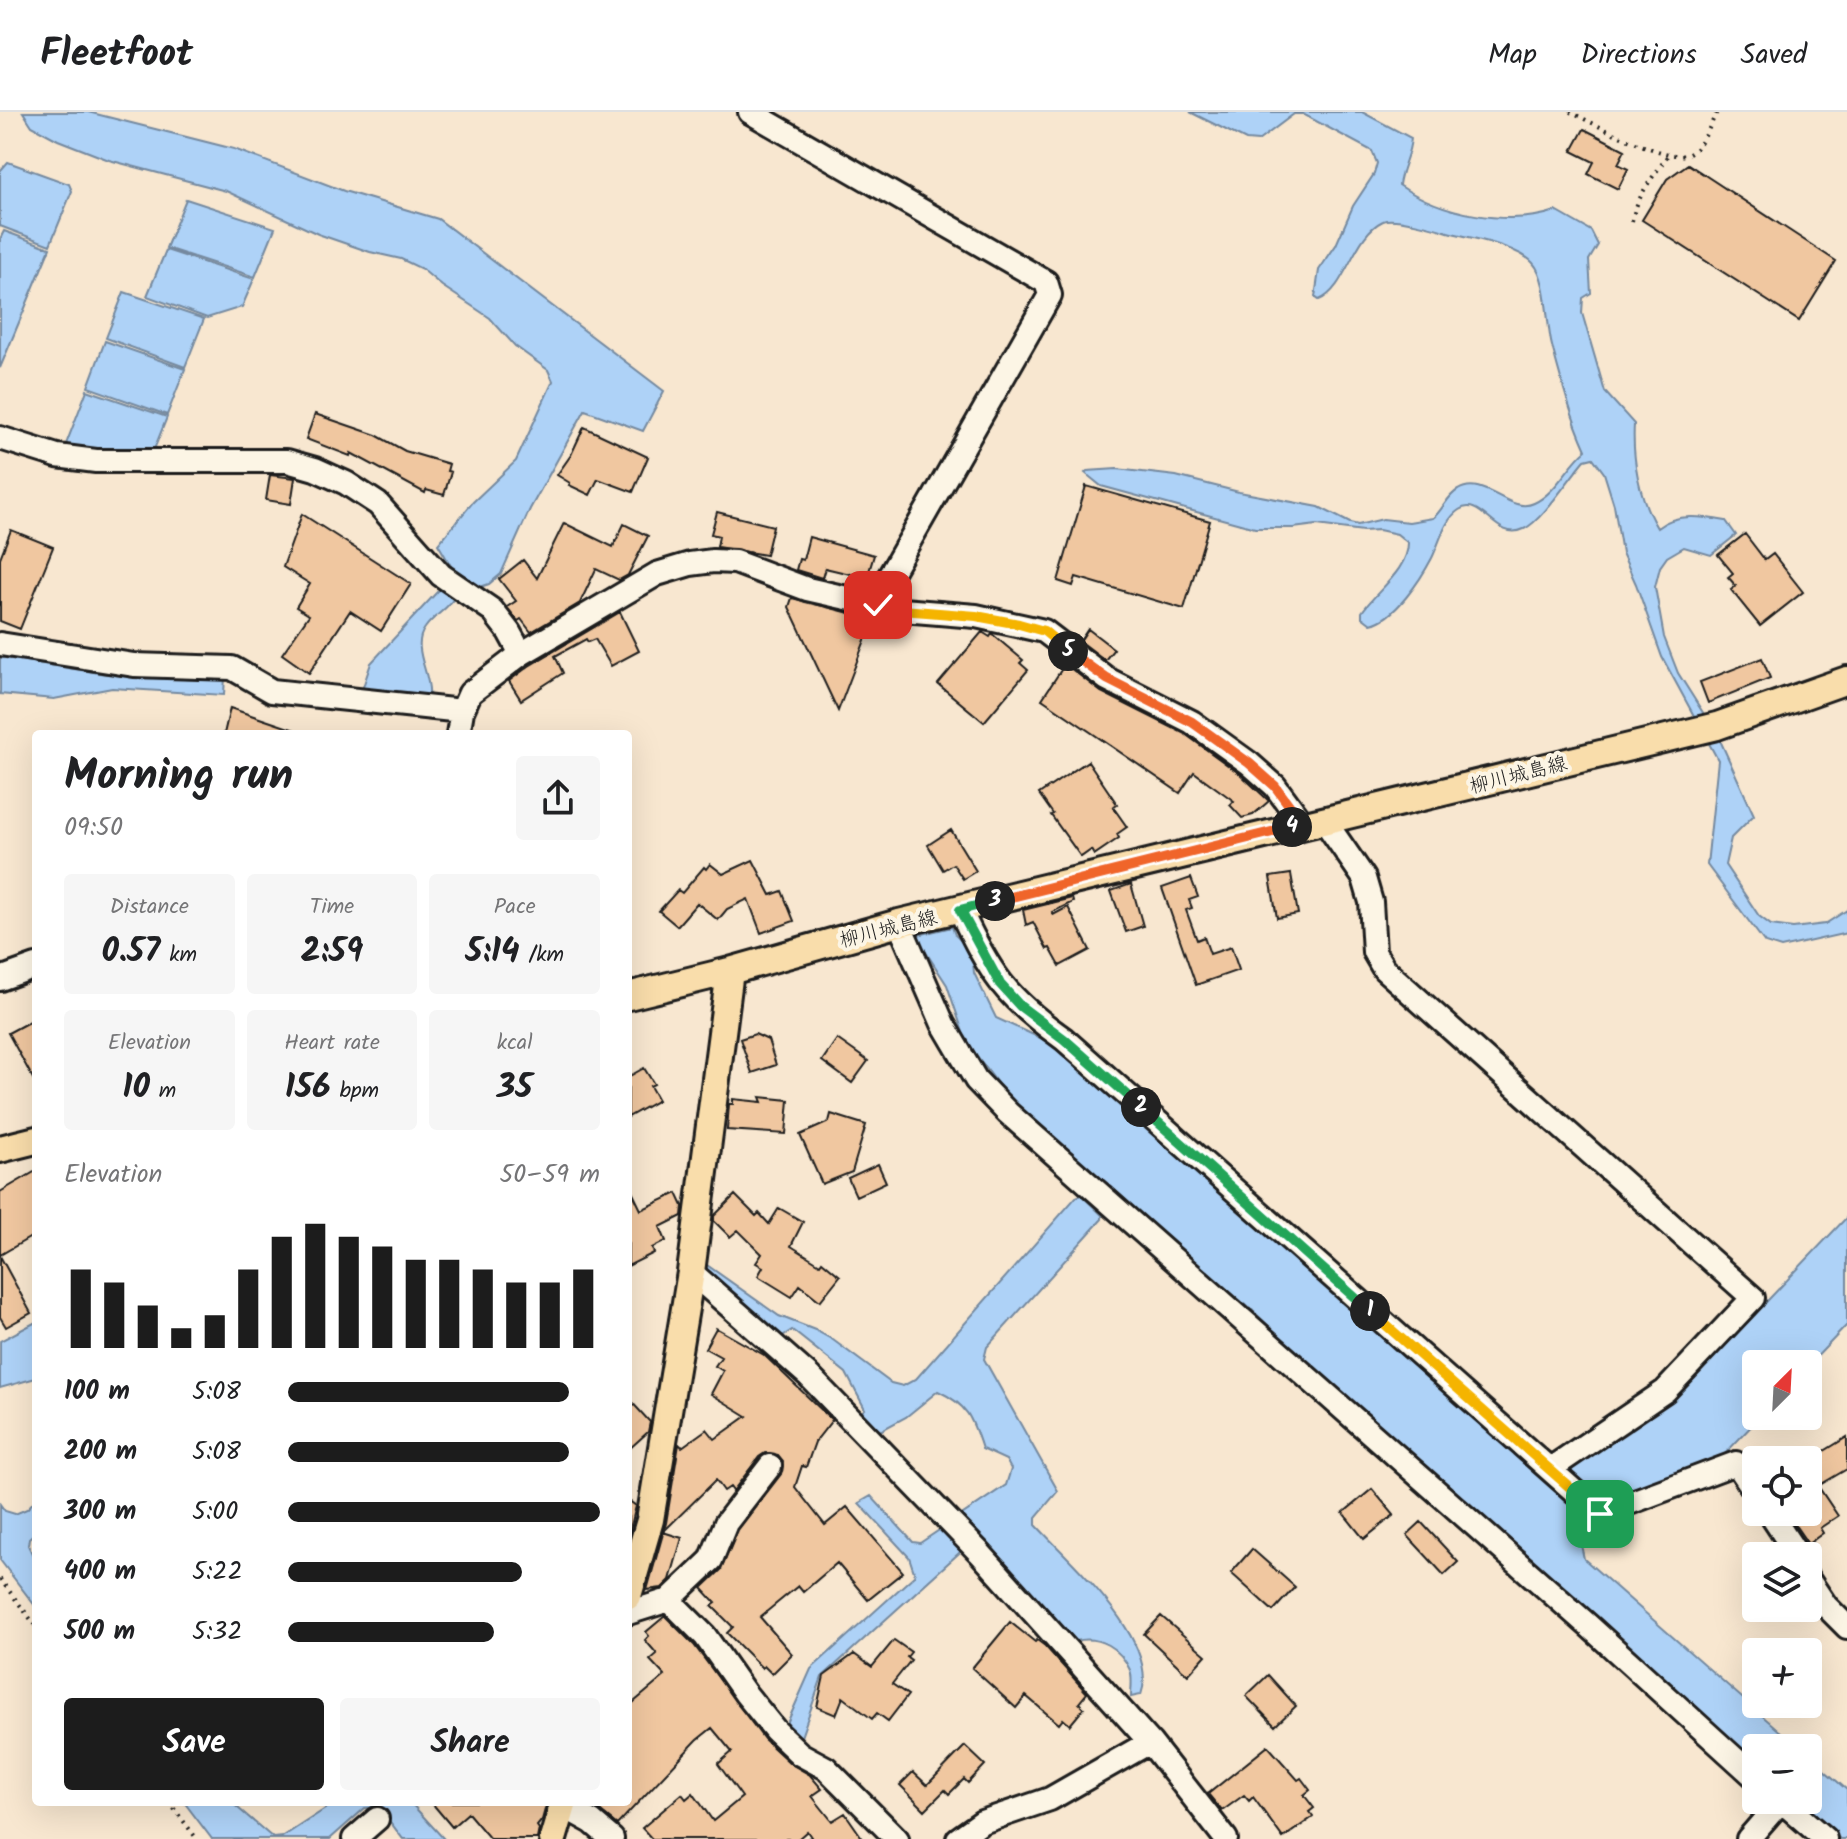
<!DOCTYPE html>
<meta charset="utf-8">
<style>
body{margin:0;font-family:Kalam,"Klee One",sans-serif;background:#f6f6f6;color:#202124;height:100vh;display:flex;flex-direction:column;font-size:30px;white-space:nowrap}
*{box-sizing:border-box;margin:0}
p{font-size:26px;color:#757577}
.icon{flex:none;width:44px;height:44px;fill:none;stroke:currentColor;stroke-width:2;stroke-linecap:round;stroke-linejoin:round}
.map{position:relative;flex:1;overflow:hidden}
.side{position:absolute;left:32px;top:618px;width:600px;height:1076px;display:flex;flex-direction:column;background:#fff;border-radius:8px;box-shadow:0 8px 32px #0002}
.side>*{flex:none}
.needle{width:52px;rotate:24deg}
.buttons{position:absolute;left:1742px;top:1238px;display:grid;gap:16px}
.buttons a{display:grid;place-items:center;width:80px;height:80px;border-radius:8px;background:#fff;box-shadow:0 8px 32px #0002;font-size:40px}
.pin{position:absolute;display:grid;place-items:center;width:68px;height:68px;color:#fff;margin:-34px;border-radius:16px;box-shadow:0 4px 12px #0006}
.km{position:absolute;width:40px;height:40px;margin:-20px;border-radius:50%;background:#222;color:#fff;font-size:22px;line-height:40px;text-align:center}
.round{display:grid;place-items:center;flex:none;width:84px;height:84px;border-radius:8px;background:#f6f6f6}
.headline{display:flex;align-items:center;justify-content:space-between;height:136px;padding:0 32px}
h1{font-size:44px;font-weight:700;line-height:60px}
.stats{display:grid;grid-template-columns:repeat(3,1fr);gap:12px;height:136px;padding:8px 32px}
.stats div{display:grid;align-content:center;border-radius:8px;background:#f6f6f6;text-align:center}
.stats b{font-size:34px;font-weight:700}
.stats small{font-size:22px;font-weight:400}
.stats p{font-size:22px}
.chart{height:224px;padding:16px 32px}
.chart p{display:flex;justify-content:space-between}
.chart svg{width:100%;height:144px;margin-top:8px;stroke:#1c1c1c;stroke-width:6}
.cta{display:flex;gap:16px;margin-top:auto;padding:16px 32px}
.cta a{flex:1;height:92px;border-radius:8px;background:#1c1c1c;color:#fff;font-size:32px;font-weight:700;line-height:92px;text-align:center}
.cta a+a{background:#f6f6f6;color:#202124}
ul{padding:0 32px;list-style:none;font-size:26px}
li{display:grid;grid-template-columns:128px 96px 1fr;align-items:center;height:60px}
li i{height:20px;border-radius:10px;background:#1c1c1c}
header{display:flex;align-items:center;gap:48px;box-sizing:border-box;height:112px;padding:0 40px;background:#fff;border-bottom:2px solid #e0e0e0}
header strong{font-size:38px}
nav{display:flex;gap:44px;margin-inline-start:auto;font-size:28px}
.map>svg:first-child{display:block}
</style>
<header>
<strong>Fleetfoot</strong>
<nav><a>Map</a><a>Directions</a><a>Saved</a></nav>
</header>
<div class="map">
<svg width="1847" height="1727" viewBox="0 0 1847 1727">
<rect width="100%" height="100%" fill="#f8e7d0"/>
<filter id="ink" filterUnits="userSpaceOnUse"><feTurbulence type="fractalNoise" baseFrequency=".0125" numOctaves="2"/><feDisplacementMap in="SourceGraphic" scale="16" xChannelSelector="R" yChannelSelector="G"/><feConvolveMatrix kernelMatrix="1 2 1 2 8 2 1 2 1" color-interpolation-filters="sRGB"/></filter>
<g filter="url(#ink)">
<path fill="#aed2f7" stroke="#74899f" stroke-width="2" d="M 23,0 L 88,0 L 234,37 L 344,79 L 438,107 L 664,279 L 643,319 L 585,298 L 530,397 L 501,462 L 489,472 L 456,483 C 449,497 434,503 425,516 C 410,536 432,563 429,584 L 362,578 L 371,551 L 451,465 L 447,461 L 451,454 L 438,432 L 473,390 L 516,349 L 553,269 L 548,258 L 515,234 L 490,206 L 442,174 L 422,157 L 401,147 L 370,140 L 318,122 L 226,79 L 109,48 L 58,28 L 32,14 Z
M 1190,0 L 1362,0 L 1411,26 C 1410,43 1401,56 1399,73 C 1441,102 1507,115 1556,99 L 1591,119 L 1598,133 L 1589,148 L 1591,181 L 1583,186 L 1582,201 L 1605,280 L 1634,312 C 1632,347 1639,386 1657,416 C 1676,400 1704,405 1726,409 L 1736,423 L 1711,443 L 1684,435 L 1667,445 L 1660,455 L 1655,475 L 1664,525 L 1678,561 L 1719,626 L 1754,703 L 1731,726 L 1725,753 L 1759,804 L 1771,813 L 1793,816 L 1825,812 L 1847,798 L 1847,821 L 1781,836 L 1765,831 L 1707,753 L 1718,648 L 1662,545 L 1636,472 L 1622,441 L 1614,393 L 1604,361 L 1593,346 L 1585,348 C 1570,365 1542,409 1524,417 C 1496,431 1482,383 1459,398 C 1444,408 1440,430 1432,446 C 1421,467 1395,507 1371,512 L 1362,505 L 1362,500 C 1376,479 1408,458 1408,431 L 1397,422 L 1379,418 L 1363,419 L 1317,413 L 1293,416 L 1255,416 L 1101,374 L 1085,361 L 1087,359 L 1117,357 L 1176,364 L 1239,380 L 1319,395 L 1350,411 L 1358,413 L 1383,407 L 1409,410 L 1433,406 C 1443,398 1447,384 1458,378 C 1484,362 1510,403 1534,391 C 1556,381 1568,353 1586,338 C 1571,305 1561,268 1552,234 C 1546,212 1548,167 1533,151 C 1518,134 1470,126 1448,120 C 1436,116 1393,104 1383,109 C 1353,123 1347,177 1319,188 L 1315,185 L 1319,158 L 1336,133 L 1353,94 L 1374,62 L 1377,51 L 1372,39 L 1303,2 L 1294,2 L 1258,29 L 1246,28 Z
M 8,50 L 69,72 L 72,79 L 50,133 L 0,114 L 0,59 Z
M 186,87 L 275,116 L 255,165 L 166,136 Z
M 4,119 L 50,136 L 0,256 L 0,127 Z
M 166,138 L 254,167 L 242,195 L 207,206 L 147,184 Z
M 124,180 L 204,207 L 185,255 L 106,226 Z
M 105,229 L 185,257 L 167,303 L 88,275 Z
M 87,278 L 167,305 L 153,340 L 114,340 L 65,335 Z
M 0,545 L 106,562 L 225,564 L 224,583 L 112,576 L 54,587 L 0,582 Z
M 952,815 L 955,823 L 972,839 L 974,861 L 996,906 L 1049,930 L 1573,1394 L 1584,1447 L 1799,1636 L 1756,1636 L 1756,1653 L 1276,1227 L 1278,1223 L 1245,1191 L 1239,1195 L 1161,1127 L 1164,1123 L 1107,1071 L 1104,1073 L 1018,999 L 966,929 L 947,873 L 920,831 L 918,823 Z
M 1081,1083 L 1102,1103 L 1102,1107 L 987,1235 L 984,1247 L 1058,1379 L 1036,1405 L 1036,1413 C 1070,1450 1161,1529 1141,1583 L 1131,1585 C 1131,1577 1133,1565 1130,1558 C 1120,1536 1099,1523 1076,1529 L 978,1424 L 822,1565 L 801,1625 L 788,1614 L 788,1609 L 811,1557 L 915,1463 L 909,1445 L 859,1391 L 871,1384 L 913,1430 L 920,1431 L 1006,1373 L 1011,1357 L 1006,1348 L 982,1337 C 972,1306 968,1293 938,1279 L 906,1305 L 880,1319 L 860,1301 L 865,1297 L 846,1261 L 792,1218 L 781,1225 L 774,1216 L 767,1215 L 701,1156 L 704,1151 L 779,1204 L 815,1218 L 833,1228 L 891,1271 L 903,1274 L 916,1267 L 1076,1085 Z
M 1847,1105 L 1847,1213 L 1808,1254 L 1808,1252 L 1756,1252 L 1756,1304 L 1761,1304 L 1722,1345 L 1600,1388 L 1571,1363 L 1573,1353 L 1677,1284 Z
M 36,1210 L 36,1266 L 0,1276 L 0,1229 Z
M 36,1387 L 36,1420 L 29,1426 L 28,1433 L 36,1450 L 36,1495 L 0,1448 L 0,1392 L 5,1399 L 15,1402 L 27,1397 Z
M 1808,1644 L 1847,1678 L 1847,1727 L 1840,1727 L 1796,1688 L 1808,1688 Z
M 184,1690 L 231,1690 L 273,1726 L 282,1725 L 336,1690 L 410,1690 L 444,1727 L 403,1727 C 393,1715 382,1693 365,1696 L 330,1727 L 212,1727 Z"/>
<path fill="#f0c7a0" stroke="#1c1c1c" stroke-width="2" d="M 1584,17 L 1625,38 L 1618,52 L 1628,57 L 1618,77 L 1588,62 L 1594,50 L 1572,39 Z
M 1688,52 L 1836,149 L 1799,209 L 1642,108 L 1667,67 Z
M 315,302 L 376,323 L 405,339 L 449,352 L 447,359 L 451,360 L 444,383 L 426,378 L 425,381 L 351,341 L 350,344 L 306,327 Z
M 584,315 L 648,345 L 633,380 L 598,367 L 590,383 L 569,373 L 570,371 L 557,363 L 571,343 Z
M 270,363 L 295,366 L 291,392 L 266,388 Z
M 1086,374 L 1210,409 L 1184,497 L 1076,465 L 1073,474 L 1058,469 Z
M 717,400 L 773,414 L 766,443 L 717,435 L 719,424 L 711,422 Z
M 302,402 L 411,472 L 381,519 L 350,499 L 309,561 L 282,542 L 309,503 L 296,495 L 310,472 L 283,455 Z
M 564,411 L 613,435 L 624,412 L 648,424 L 628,463 L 619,468 L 596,457 L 580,491 L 531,520 L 521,507 L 518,509 L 507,495 L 516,489 L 499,467 L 523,448 L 537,466 Z
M 11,418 L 53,435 L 20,517 L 0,509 L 0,446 Z
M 1745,422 L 1765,448 L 1773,442 L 1803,480 L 1760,514 L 1731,478 L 1736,474 L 1728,465 L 1733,461 L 1718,443 Z
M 809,425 L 874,443 L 867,466 L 825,456 L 822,466 L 796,458 L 799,447 L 803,448 Z
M 792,486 L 873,507 L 838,599 L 789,495 Z
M 620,500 L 639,539 L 611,554 L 595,527 L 588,530 L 586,527 L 555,544 L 563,561 L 521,588 L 509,569 L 529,554 Z
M 1088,517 L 1114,537 L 1105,548 L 1080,529 Z
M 982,520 L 990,525 L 992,522 L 1023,548 L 1020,551 L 1028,558 L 984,610 L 938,572 Z
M 1762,546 L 1770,566 L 1708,591 L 1700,570 Z
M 1065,552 L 1101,580 L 1185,622 L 1240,662 L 1269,689 L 1253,703 L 1242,706 L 1230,693 L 1234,689 L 1194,660 L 1180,681 L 1042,587 Z
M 230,596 L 295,618 L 295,622 L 224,622 Z
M 1088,649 L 1117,692 L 1113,695 L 1127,715 L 1117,722 L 1119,726 L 1094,743 L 1091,738 L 1081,745 L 1051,703 L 1053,702 L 1039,682 Z
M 951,718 L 976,759 L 963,767 L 953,752 L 943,758 L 928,733 Z
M 753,748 L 771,783 L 782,779 L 794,809 L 761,821 L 748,787 L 727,797 L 718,808 L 697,791 L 677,814 L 659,799 L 678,778 L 682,781 L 704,755 L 706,757 L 710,752 L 723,762 Z
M 1291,762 L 1298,802 L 1277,806 L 1270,765 Z
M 1191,766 L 1198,785 L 1189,788 L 1192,796 L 1186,798 L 1197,828 L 1204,825 L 1210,842 L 1231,835 L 1239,858 L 1196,873 L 1162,776 Z
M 1131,772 L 1143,814 L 1126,820 L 1111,779 Z
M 1072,786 L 1073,790 L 1052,800 L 1053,803 L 1068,795 L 1090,838 L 1060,854 L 1050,836 L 1047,837 L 1033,810 L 1026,813 L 1023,798 Z
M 36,906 L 36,972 L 8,921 Z
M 755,922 L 768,928 L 776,953 L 752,961 L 740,927 Z
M 837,927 L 868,949 L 852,971 L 822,949 Z
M 644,956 L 654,972 L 650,974 L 658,988 L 628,1005 L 628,965 Z
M 760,985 L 789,988 L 786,1022 L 727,1018 L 729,992 L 733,992 L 733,987 L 762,990 Z
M 831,1002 L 866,1013 L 852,1060 L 822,1072 L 800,1023 L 829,1010 Z
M 878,1052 L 886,1070 L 856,1084 L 848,1066 Z
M 36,1059 L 36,1122 L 0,1143 L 0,1080 Z
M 628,1071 L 641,1098 L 677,1081 L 683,1094 L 682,1104 L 660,1115 L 666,1129 L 652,1136 L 654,1141 L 628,1154 Z
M 735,1083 L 756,1104 L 759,1101 L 769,1112 L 779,1096 L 803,1110 L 791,1134 L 820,1152 L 822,1149 L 840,1164 L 820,1189 L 800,1173 L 792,1185 L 758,1164 L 763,1155 L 756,1151 L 762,1142 L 738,1118 L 730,1125 L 714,1109 L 714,1104 Z
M 0,1144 L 31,1201 L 6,1215 L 0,1205 Z
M 716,1216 L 764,1243 L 832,1308 L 815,1330 L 806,1355 L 802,1354 L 795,1375 L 825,1413 L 847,1395 L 903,1460 L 868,1488 L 837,1451 L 803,1480 L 798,1474 L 760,1505 L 792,1542 L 772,1562 L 764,1554 L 762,1556 L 727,1521 L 733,1515 L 712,1494 L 716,1491 L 702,1476 L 721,1458 L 738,1418 L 781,1362 L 783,1349 L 778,1343 L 765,1341 L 759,1345 L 733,1379 L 730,1375 L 724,1379 L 716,1368 L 663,1420 L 682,1426 L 670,1468 L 662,1476 L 647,1478 L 666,1411 L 679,1332 L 682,1335 L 707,1317 L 715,1327 L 747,1304 L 711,1282 L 723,1259 L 715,1254 L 721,1245 L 705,1236 Z
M 628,1286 L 650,1310 L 648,1320 L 628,1338 Z
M 1847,1325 L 1847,1357 L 1818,1374 L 1838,1404 L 1820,1416 L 1823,1421 L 1808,1432 L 1786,1400 L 1808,1400 L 1808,1349 Z
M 1372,1377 L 1394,1403 L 1364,1427 L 1343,1401 Z
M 628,1388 L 636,1394 L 628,1426 Z
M 1421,1410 L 1458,1450 L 1444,1463 L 1407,1423 Z
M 1252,1437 L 1295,1475 L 1273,1499 L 1231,1461 Z
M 665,1504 L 694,1533 L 764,1627 L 791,1652 L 810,1663 L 822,1677 L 812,1684 L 832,1709 L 845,1701 L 863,1727 L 807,1727 L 811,1725 L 807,1719 L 798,1727 L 652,1727 L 642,1716 L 682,1682 L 686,1687 L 693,1681 L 713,1709 L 742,1685 L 718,1652 L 732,1640 L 712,1616 L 697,1628 L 617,1713 L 596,1696 L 602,1690 L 628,1690 L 628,1595 L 665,1564 L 650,1548 L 657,1542 L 645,1528 L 649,1524 L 646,1520 Z
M 1161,1504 L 1206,1543 L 1188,1563 L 1144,1522 Z
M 1010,1510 L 1035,1530 L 1037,1528 L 1045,1534 L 1087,1581 L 1079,1591 L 1084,1596 L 1070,1613 L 1063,1607 L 1059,1612 L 1026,1584 L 1016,1596 L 972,1556 Z
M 894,1528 L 911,1540 L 907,1545 L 911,1548 L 892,1572 L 908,1583 L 888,1609 L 877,1601 L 872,1607 L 843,1585 L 836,1603 L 817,1595 L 824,1564 L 854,1542 L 872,1555 Z
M 1268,1563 L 1296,1594 L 1275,1614 L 1246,1584 Z
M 965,1634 L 985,1653 L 968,1671 L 964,1667 L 949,1682 L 945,1678 L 925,1698 L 900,1673 L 913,1660 L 927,1673 Z
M 1268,1634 L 1298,1668 L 1301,1666 L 1310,1678 L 1304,1683 L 1314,1696 L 1309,1700 L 1313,1705 L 1283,1726 L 1253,1685 L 1249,1689 L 1244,1683 L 1222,1699 L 1208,1682 Z
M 431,1690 L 547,1690 L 542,1708 L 537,1714 L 539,1717 L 537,1727 L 490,1727 L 468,1701 L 452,1715 Z"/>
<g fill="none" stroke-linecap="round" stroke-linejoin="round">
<defs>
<path id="minor" d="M 750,0 L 1046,170 L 1050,183 L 886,470 L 878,493
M 0,326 L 57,344 L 96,349 L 287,349 L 315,357 L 346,371 L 378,392 L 441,463 L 492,498 L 509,520 L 521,542
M 0,532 L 134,553 L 232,556 L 272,579 L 462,599
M 458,622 L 462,599 L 470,581 L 521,542 L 657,462 L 690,452 L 713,449 L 735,450 L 807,477 L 878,493 L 902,498 L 976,504 L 1044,519 L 1107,567 L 1192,610 L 1249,651 L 1275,674 L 1303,712
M 1324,708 L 1364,766 L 1371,790 L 1374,840 L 1384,857 L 1753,1186 L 1665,1279 L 1550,1357
M 960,798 C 991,863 1005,885 1064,927 L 1600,1402 L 1736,1351 L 1756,1381
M 899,811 L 943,912 L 976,968 L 1008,1001 L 1589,1514 L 1756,1666
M 0,867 L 36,854
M 691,1160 L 809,1264 L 979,1440 L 1150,1630 L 1226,1727
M 1769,1400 L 1798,1444
M 1808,1467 L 1826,1494 L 1847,1515
M 669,1488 L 711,1448 L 726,1411 L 770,1354
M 628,1501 L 669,1488 L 705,1524 L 745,1581 L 775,1618 L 800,1642 L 826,1656 L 897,1727
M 1780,1688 L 1825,1727
M 563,1694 L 592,1710 L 612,1727
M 354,1727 L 377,1707
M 958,1727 L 982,1710 L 1050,1687 L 1150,1630
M 1748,1727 L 1781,1689"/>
<path id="major" d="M 628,884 L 730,859 L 899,811 L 1717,614 L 1847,568
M 0,1037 L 36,1028
M 628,1484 L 650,1408 L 691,1160 L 730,859
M 553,1727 L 564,1690"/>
</defs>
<use href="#minor" stroke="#1c1c1c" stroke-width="28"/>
<use href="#major" stroke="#1c1c1c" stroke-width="32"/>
<path stroke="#1c1c1c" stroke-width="4" stroke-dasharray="2 6" stroke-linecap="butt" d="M 1570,0 C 1591,10 1669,52 1689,42 C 1703,34 1710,13 1717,0
M 1632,109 C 1637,83 1654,64 1668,43
M 0,1467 L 36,1514
M 169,1690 L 197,1727"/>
<use href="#minor" stroke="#fcf5e5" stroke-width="22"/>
<use href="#major" stroke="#f9ddab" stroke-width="26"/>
</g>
</g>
<g fill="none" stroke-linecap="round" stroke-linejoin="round" filter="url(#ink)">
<defs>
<path id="split-1" d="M 1370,1199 L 1600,1402"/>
<path id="split-2" d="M 1141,995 L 1370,1199"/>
<path id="split-3" d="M 995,789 L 960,798 L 1000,872 L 1020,894 L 1064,927 L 1141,995"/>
<path id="split-4" d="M 995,789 L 1292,715"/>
<path id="split-5" d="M 1068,539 L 1107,567 L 1192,610 L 1249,651 L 1275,674 L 1303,712 L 1292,715"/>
<path id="split-6" d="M 878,493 L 902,498 L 976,504 L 1019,512 L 1044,519 L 1068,539"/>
</defs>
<use href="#split-1" stroke="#fff" stroke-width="16"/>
<use href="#split-2" stroke="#fff" stroke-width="16"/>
<use href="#split-3" stroke="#fff" stroke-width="16"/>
<use href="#split-4" stroke="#fff" stroke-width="16"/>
<use href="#split-5" stroke="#fff" stroke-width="16"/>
<use href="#split-6" stroke="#fff" stroke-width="16"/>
<use href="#split-1" stroke="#f5b400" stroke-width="10"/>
<use href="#split-2" stroke="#22a559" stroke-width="10"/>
<use href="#split-3" stroke="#22a559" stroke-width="10"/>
<use href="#split-4" stroke="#f0652b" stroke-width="10"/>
<use href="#split-5" stroke="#f0652b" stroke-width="10"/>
<use href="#split-6" stroke="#f5b400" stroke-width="10"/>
</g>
<g text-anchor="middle" stroke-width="8" stroke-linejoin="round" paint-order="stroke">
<g font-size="20" fill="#1c1c1c" stroke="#fcf5e5">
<text transform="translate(1518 662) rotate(-14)" y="7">柳川城島線</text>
<text transform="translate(888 816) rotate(-14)" y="7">柳川城島線</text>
</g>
</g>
</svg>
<div class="buttons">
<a><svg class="needle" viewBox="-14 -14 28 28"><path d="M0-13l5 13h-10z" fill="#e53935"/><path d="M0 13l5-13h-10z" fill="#757577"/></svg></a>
<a><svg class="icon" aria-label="locate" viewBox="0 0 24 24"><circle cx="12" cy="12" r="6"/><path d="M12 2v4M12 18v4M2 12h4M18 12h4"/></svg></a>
<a><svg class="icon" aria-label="layers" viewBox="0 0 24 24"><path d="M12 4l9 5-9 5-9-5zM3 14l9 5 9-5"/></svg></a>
<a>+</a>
<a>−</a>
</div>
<div class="pin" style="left:1600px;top:1402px;background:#1e9e55"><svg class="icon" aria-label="arrive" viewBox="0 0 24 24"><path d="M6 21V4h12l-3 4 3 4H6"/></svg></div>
<div class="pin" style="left:878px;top:493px;background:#d93025"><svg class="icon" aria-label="check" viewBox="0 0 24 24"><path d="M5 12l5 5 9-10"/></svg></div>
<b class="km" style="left:1370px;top:1199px">1</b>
<b class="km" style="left:1141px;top:995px">2</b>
<b class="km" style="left:995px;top:789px">3</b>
<b class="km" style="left:1292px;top:715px">4</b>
<b class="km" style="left:1068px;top:539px">5</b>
<section class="side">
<div class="headline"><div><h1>Morning run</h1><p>09:50</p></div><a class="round"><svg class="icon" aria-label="share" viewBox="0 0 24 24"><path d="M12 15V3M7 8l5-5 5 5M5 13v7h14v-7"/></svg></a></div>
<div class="stats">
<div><p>Distance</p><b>0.57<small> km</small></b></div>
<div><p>Time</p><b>2:59</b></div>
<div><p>Pace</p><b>5:14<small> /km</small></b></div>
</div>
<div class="stats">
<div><p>Elevation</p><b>10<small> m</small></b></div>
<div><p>Heart rate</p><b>156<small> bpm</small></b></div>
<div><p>kcal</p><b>35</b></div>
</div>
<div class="chart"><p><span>Elevation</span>50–59 m</p>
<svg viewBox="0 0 160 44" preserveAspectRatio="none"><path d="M5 44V20M15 44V24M25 44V31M35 44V38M45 44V34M55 44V20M65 44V10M75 44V6M85 44V10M95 44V13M105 44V17M115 44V17M125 44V20M135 44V24M145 44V24M155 44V20"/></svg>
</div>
<ul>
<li><b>100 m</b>5:08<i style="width:90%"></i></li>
<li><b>200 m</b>5:08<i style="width:90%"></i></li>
<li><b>300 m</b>5:00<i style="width:100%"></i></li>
<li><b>400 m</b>5:22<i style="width:75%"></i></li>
<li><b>500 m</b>5:32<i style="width:66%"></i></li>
</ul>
<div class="cta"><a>Save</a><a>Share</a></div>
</section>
</div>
